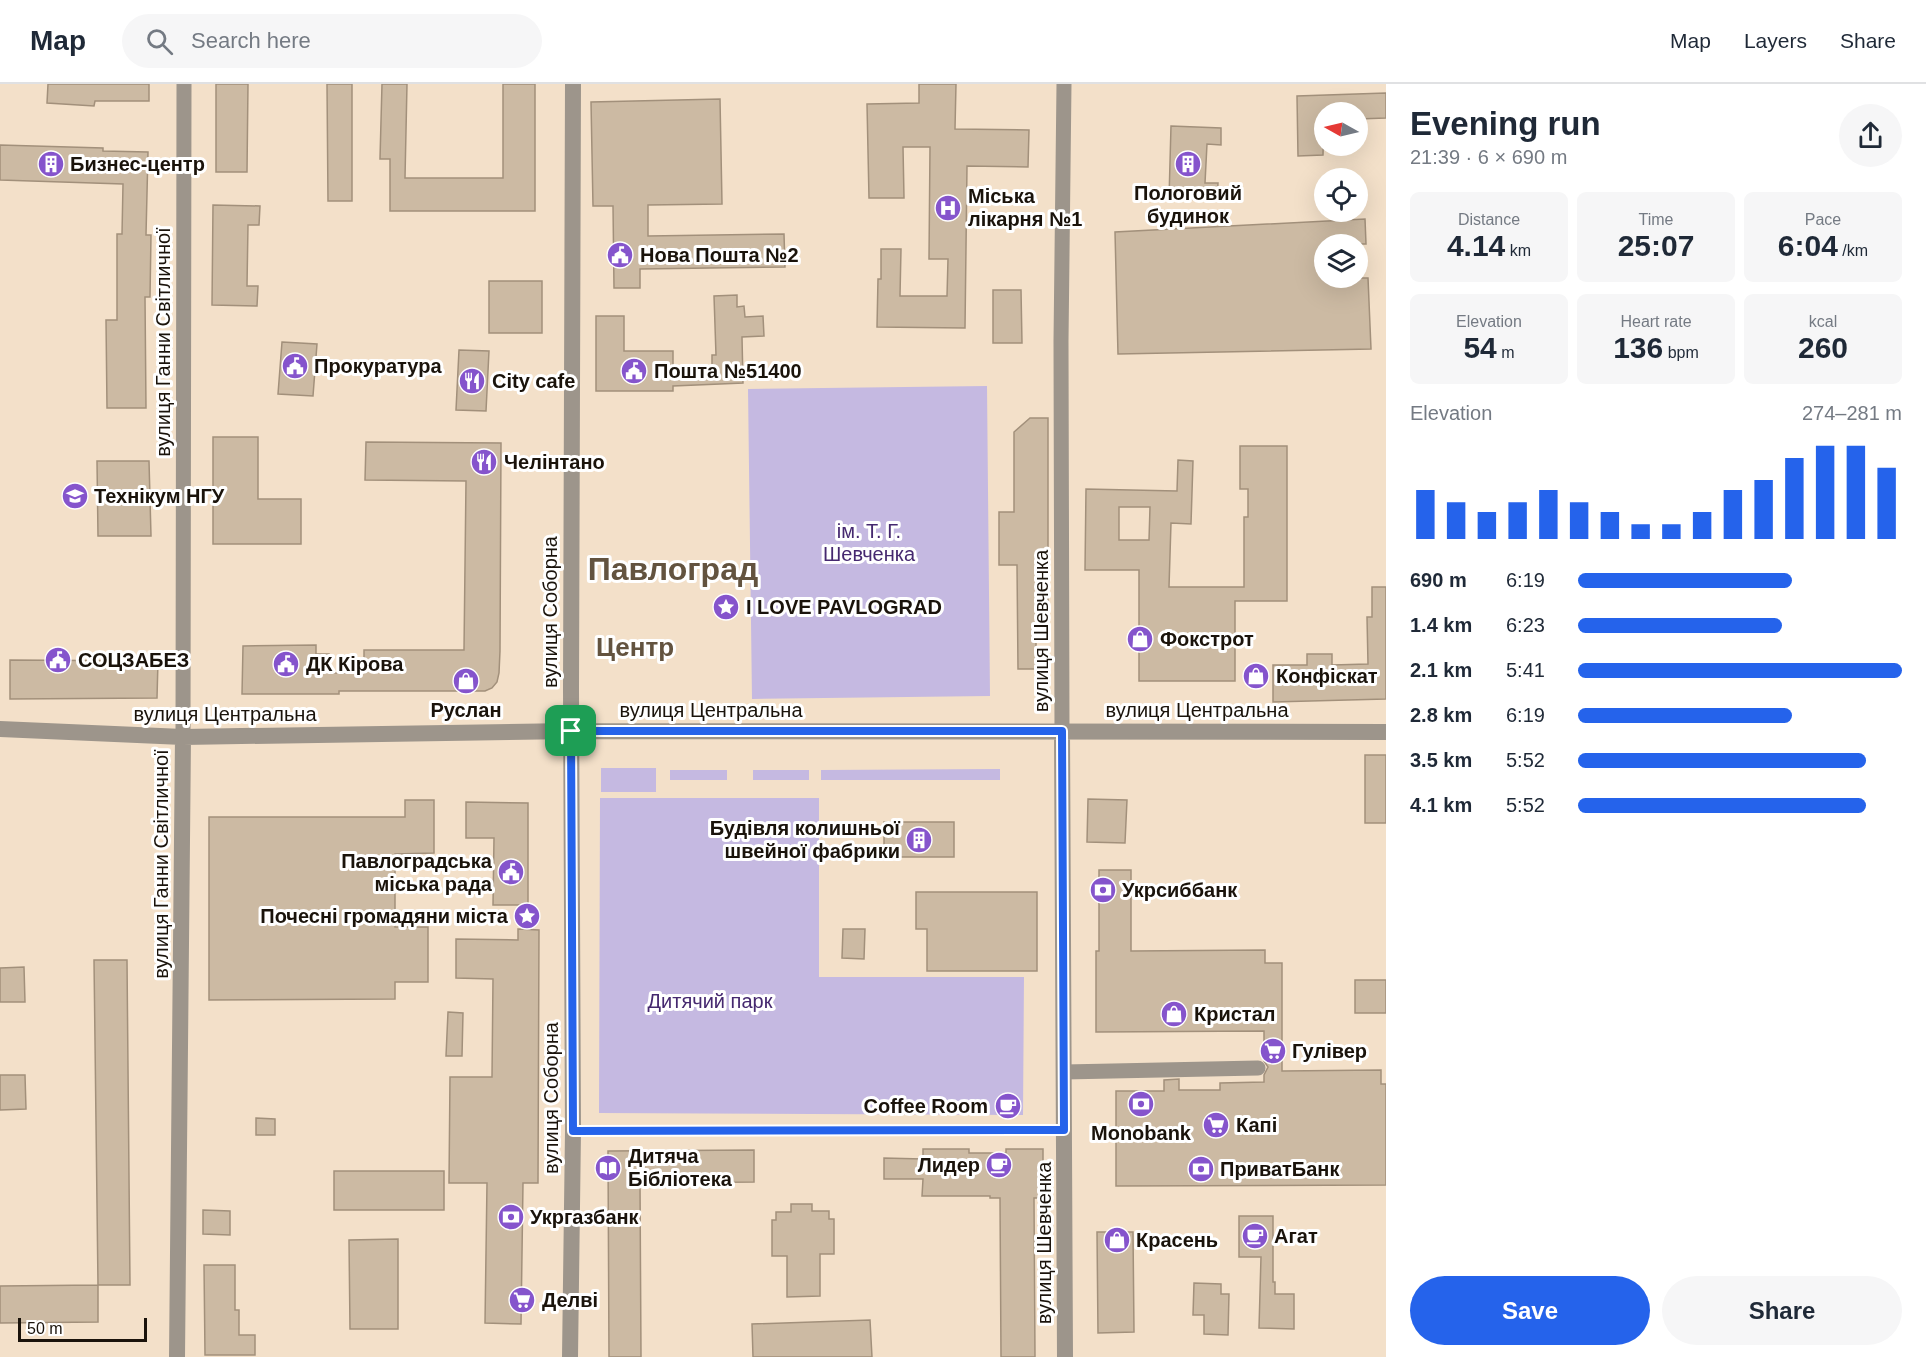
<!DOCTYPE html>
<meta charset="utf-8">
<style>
body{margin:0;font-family:Arial,sans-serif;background:#f6f6f7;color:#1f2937;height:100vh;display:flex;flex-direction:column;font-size:22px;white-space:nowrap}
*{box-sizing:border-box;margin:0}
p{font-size:20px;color:#747a83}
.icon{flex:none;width:33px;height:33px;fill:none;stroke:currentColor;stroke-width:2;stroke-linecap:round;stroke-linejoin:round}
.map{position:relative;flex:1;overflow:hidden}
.sheet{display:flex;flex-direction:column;background:#fff;width:540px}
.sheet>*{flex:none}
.needle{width:39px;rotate:278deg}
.fabs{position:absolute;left:1314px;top:18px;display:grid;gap:12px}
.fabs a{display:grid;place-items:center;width:54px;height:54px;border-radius:50%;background:#fff;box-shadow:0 6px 24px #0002;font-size:30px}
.scale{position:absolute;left:18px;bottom:15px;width:129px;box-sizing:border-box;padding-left:6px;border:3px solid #1a130b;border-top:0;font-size:16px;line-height:21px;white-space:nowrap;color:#1a130b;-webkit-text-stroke:4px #fff;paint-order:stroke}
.pin{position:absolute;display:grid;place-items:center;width:51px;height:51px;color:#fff;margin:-26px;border-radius:12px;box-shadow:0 3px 9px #0006}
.round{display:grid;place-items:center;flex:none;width:63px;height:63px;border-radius:32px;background:#f6f6f7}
.overview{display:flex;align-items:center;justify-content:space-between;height:102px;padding:0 24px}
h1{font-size:33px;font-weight:800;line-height:45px}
.metrics{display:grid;grid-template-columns:repeat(3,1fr);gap:9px;height:102px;padding:6px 24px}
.metrics div{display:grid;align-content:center;border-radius:9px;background:#f6f6f7;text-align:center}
.metrics b{font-size:30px;font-weight:800}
.metrics small{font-size:16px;font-weight:400}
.metrics p{font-size:16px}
.chart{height:168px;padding:12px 24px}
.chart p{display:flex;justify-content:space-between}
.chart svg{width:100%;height:108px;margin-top:6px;stroke:#2563eb;stroke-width:6}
.primary-button{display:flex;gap:12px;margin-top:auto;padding:12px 24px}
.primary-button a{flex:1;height:69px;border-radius:36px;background:#2563eb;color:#fff;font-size:24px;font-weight:800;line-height:69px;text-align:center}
.primary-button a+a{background:#f6f6f7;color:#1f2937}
ul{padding:0 24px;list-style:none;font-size:20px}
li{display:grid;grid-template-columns:96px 72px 1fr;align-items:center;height:45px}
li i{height:15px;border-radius:8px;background:#2563eb}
header{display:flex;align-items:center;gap:36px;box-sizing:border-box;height:84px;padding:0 30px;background:#fff;border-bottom:2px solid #e0e1e3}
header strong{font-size:28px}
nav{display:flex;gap:33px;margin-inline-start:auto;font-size:21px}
.search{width:420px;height:54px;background:#f6f6f7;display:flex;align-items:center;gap:15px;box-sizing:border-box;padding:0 21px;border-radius:33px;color:#747a83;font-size:22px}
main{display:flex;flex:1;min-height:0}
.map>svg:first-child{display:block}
</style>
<header>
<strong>Map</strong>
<div class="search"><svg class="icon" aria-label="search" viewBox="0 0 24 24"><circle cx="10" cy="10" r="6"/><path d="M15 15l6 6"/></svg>Search here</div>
<nav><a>Map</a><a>Layers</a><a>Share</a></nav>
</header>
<main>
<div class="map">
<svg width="1386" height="1273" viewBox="0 0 1386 1273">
<rect width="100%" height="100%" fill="#f3e0c9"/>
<path fill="#c5b9e1" d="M 987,302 L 990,612 L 752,615 L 748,305 Z
M 601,684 L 656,684 L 656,708 L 601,708 Z
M 1000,685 L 1000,696 L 821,696 L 821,686 Z
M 670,686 L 727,686 L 727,696 L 670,696 Z
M 753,686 L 809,686 L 809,696 L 753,696 Z
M 600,714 L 819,714 L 819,893 L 1024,893 L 1023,1031 L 599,1029 Z"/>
<path fill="#ccbaa3" stroke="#a2907b" stroke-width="1.5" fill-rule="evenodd" d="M 48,0 L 149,0 L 149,17 L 95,17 L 94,22 L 47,19 Z
M 216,0 L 248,0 L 247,88 L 216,88 Z
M 327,0 L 352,0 L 352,117 L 328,117 Z
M 382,0 L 407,0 L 405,94 L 503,94 L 503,0 L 535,0 L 535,127 L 390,127 L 390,75 L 380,75 Z
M 919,0 L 956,0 L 955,45 L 1029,46 L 1028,83 L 967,82 L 965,244 L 877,243 L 878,195 L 881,195 L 881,165 L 901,165 L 900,212 L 947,212 L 948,175 L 929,175 L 930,63 L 903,63 L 904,114 L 869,114 L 867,20 L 919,19 Z
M 1386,9 L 1386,34 L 1358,35 L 1358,28 L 1324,28 L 1323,71 L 1298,72 L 1297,12 Z
M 720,15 L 722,120 L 648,121 L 648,152 L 784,150 L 785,183 L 640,185 L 640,204 L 614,204 L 613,122 L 593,122 L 591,18 Z
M 1171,42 L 1221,44 L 1221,61 L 1207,60 L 1205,99 L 1218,99 L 1217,116 L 1169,115 Z
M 0,61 L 103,64 L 103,67 L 148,68 L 146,151 L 151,151 L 150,213 L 145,213 L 146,324 L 107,324 L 106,236 L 117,236 L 117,150 L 122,150 L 123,100 L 0,96 Z
M 213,121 L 260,122 L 259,141 L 248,141 L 247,202 L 258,202 L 257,222 L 212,221 Z
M 1365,135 L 1366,160 L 1324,160 L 1324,194 L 1368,194 L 1371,265 L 1118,270 L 1115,148 Z
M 489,197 L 542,197 L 542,249 L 489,249 Z
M 993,206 L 1021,206 L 1022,259 L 993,259 Z
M 737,211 L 737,223 L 744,222 L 745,233 L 763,232 L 764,252 L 742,253 L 743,299 L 673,302 L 673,307 L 596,307 L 596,232 L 624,232 L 624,267 L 673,267 L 673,284 L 712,283 L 712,271 L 716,271 L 714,212 Z
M 282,258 L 317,260 L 313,312 L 278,310 Z
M 459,266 L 489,267 L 486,327 L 456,326 Z
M 1030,334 L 1048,334 L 1048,542 L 1036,542 L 1036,585 L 1018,585 L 1017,481 L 999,481 L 999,428 L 1014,428 L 1014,348 Z
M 213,353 L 258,353 L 258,415 L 301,415 L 301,460 L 213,460 Z
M 366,358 L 501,359 L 500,567 L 499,589 L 497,598 L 492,604 L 485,607 L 339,607 L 339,610 L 242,610 L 243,562 L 316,561 L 316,570 L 329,570 L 329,589 L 364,589 L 364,566 L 464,566 L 466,397 L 365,396 Z
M 1240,362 L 1287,362 L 1287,517 L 1235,517 L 1235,597 L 1139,597 L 1139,486 L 1085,486 L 1086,405 L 1177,407 L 1178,376 L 1193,377 L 1191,440 L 1171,439 L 1169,503 L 1244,503 L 1244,433 L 1248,433 L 1248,405 L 1240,405 ZM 1119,423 L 1150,423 L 1149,456 L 1119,456 Z
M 97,377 L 149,377 L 151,452 L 98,452 Z
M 1372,503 L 1386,503 L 1386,615 L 1273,618 L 1273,581 L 1307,581 L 1307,570 L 1332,570 L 1332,581 L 1368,580 L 1367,533 L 1372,533 Z
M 10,576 L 158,577 L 157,614 L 10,615 Z
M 1365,671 L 1386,671 L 1386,739 L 1365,739 Z
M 1088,715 L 1127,716 L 1125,759 L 1087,758 Z
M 405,716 L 434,716 L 434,769 L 395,770 L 395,843 L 428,843 L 428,898 L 395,898 L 395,915 L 209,916 L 209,733 L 405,733 Z
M 466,718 L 528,719 L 528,821 L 493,821 L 494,754 L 466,754 Z
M 884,738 L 954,738 L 954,773 L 884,773 Z
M 1099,786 L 1131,786 L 1131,867 L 1265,866 L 1265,879 L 1282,879 L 1282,987 L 1381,986 L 1381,1000 L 1386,1000 L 1386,1101 L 1116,1102 L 1116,1007 L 1164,1007 L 1164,996 L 1179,995 L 1179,1006 L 1220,1006 L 1220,999 L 1264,998 L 1264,991 L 1268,983 L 1264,977 L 1264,947 L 1096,948 L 1096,867 L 1099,867 Z
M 916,808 L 1037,808 L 1037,887 L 927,887 L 927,845 L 916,845 Z
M 518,845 L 539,846 L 538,1099 L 523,1099 L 521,1240 L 485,1239 L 487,1099 L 449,1099 L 450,993 L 492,993 L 493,895 L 456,894 L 456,855 L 518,856 Z
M 843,845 L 865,845 L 864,875 L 842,874 Z
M 94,876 L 127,876 L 130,1201 L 98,1201 Z
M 24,883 L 25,918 L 0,918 L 0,884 Z
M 1355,896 L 1386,896 L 1386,929 L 1355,929 Z
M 448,928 L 463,929 L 462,972 L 446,972 Z
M 0,991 L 25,991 L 26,1025 L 0,1026 Z
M 256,1034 L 275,1035 L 275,1051 L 256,1051 Z
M 923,1065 L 969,1065 L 969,1069 L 1006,1069 L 1006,1065 L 1043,1065 L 1043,1114 L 1034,1114 L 1035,1273 L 1001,1273 L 1000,1114 L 990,1114 L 990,1112 L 922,1112 L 923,1095 L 884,1095 L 884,1074 L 923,1075 Z
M 754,1066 L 754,1098 L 640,1099 L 641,1273 L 609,1273 L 608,1067 Z
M 334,1087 L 444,1087 L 444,1126 L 334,1126 Z
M 791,1120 L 812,1120 L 812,1127 L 829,1127 L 829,1135 L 834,1135 L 834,1170 L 820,1170 L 820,1212 L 787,1213 L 787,1172 L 772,1172 L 772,1136 L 776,1136 L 776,1128 L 791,1128 Z
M 203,1126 L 230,1127 L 230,1151 L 203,1150 Z
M 1239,1132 L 1273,1132 L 1273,1198 L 1275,1198 L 1275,1210 L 1294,1210 L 1294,1245 L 1259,1244 L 1261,1173 L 1239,1173 Z
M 1097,1148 L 1133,1148 L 1134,1248 L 1098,1249 Z
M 398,1155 L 398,1245 L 350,1245 L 349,1156 Z
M 204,1181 L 235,1181 L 235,1226 L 239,1226 L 239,1251 L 255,1251 L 255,1271 L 205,1271 Z
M 1194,1199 L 1221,1200 L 1221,1210 L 1229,1210 L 1228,1251 L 1204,1250 L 1204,1231 L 1193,1231 Z
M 98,1201 L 98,1238 L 0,1239 L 0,1202 Z
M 870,1236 L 872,1273 L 753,1273 L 752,1240 Z"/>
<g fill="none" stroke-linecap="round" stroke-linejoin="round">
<path stroke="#9d958b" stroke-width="10" d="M 573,1047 L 1064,1046"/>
<path stroke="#9d958b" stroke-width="15" d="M 1062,647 L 1061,257 L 1064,0
M 183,653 L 184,0
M 1064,988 L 1258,984"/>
<path stroke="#9d958b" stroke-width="16" d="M 0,645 L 183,653 L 571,647 L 1386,648
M 1062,647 L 1065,1273
M 177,1273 L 183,653
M 570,1273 L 573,1047 L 571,606 L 573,0"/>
</g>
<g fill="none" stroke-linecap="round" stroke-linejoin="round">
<defs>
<path id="route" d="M 571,647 L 1062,647 L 1064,1046 L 573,1047 Z"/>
</defs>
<use href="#route" stroke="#fff" stroke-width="12"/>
<use href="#route" stroke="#2563eb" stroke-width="8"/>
</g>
<defs>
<symbol id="building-disc" viewBox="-11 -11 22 22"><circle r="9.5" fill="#8554cc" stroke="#fff"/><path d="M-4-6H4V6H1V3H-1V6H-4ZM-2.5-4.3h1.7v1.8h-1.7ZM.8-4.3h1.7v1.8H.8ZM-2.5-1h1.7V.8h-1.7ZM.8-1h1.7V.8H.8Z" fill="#fff"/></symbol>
<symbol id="hospital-disc" viewBox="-11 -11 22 22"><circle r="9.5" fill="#8554cc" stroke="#fff"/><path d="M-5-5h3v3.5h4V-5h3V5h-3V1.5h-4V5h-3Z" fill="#fff"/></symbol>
<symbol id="civic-disc" viewBox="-11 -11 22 22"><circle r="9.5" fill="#8554cc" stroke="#fff"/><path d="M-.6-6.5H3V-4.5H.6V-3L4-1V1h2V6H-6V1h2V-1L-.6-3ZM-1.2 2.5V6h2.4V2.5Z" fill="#fff"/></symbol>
<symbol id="restaurant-disc" viewBox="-11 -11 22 22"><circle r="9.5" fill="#8554cc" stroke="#fff"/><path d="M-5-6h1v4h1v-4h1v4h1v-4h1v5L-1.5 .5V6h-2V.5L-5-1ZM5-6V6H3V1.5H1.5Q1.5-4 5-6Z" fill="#fff"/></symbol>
<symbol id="university-disc" viewBox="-11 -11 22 22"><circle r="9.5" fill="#8554cc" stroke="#fff"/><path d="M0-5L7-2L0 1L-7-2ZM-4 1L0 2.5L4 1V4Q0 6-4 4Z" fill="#fff"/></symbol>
<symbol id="sight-disc" viewBox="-11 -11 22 22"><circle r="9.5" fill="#8554cc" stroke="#fff"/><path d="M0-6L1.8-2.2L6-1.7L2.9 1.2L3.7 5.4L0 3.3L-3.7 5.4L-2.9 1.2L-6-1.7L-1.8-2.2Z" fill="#fff"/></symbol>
<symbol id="shop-disc" viewBox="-11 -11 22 22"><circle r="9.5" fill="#8554cc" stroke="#fff"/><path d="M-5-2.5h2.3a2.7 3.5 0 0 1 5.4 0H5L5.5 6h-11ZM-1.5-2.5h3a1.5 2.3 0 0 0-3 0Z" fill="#fff"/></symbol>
<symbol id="bank-disc" viewBox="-11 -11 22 22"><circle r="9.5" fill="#8554cc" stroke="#fff"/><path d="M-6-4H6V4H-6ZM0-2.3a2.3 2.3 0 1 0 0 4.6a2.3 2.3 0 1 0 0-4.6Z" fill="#fff"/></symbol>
<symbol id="supermarket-disc" viewBox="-11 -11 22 22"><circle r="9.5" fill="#8554cc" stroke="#fff"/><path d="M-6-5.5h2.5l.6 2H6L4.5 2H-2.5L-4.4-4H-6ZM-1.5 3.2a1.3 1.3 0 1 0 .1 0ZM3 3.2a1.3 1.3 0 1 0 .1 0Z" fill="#fff"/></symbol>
<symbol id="cafe-disc" viewBox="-11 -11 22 22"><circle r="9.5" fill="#8554cc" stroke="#fff"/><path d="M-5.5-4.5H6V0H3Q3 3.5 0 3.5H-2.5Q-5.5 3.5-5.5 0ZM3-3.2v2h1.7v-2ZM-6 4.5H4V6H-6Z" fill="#fff"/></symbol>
<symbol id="library-disc" viewBox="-11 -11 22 22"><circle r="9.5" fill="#8554cc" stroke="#fff"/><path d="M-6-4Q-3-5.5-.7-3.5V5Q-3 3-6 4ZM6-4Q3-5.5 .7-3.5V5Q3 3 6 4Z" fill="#fff"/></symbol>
</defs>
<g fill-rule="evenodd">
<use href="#building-disc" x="36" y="65" width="30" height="30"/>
<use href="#building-disc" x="1173" y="65" width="30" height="30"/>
<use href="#hospital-disc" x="933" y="109" width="30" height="30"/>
<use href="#civic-disc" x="605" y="156" width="30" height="30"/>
<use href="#civic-disc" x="280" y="267" width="30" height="30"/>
<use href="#civic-disc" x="619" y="272" width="30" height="30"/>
<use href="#restaurant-disc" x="457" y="282" width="30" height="30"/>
<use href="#restaurant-disc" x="469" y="363" width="30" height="30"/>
<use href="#university-disc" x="60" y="397" width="30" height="30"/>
<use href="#sight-disc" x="711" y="508" width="30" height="30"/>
<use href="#shop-disc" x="1125" y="540" width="30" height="30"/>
<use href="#civic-disc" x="43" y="561" width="30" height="30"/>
<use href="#civic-disc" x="271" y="565" width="30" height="30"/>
<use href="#shop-disc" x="1241" y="577" width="30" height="30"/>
<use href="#shop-disc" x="451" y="582" width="30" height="30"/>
<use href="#building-disc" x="904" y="741" width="30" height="30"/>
<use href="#civic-disc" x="496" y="773" width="30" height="30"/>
<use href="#bank-disc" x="1088" y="791" width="30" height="30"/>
<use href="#sight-disc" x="512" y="817" width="30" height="30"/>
<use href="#shop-disc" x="1159" y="915" width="30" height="30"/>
<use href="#supermarket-disc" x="1258" y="952" width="30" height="30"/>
<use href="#bank-disc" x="1126" y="1005" width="30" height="30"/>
<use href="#cafe-disc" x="993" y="1007" width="30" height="30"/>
<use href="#supermarket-disc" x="1201" y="1026" width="30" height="30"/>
<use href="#cafe-disc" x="984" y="1066" width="30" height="30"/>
<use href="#library-disc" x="593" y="1069" width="30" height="30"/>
<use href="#bank-disc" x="1186" y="1070" width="30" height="30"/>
<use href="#bank-disc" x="496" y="1118" width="30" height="30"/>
<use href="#cafe-disc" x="1240" y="1137" width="30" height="30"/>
<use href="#shop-disc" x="1102" y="1141" width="30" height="30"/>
<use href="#supermarket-disc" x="507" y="1201" width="30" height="30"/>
</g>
<g text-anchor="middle" stroke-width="6" stroke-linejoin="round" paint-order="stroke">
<g font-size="20" font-weight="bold" fill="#1a130b" stroke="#fff" text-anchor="start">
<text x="70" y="87">Бизнес-центр</text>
<text x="1188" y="116" text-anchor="middle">Пологовий<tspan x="1188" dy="23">будинок</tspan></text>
<text x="968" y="119">Міська<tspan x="968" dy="23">лікарня №1</tspan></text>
<text x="640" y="178">Нова Пошта №2</text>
<text x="314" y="289">Прокуратура</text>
<text x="654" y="294">Пошта №51400</text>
<text x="492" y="304">City cafe</text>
<text x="504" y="385">Челінтано</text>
<text x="94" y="419">Технікум НГУ</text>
<text x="746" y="530">I LOVE PAVLOGRAD</text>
<text x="1160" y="562">Фокстрот</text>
<text x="78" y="583">СОЦЗАБЕЗ</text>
<text x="306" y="587">ДК Кірова</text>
<text x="1276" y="599">Конфіскат</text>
<text x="466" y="633" text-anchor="middle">Руслан</text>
<text x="900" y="751" text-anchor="end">Будівля колишньої<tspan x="900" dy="23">швейної фабрики</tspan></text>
<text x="492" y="784" text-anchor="end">Павлоградська<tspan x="492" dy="23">міська рада</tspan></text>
<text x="1122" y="813">Укрсиббанк</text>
<text x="508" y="839" text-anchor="end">Почесні громадяни міста</text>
<text x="1194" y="937">Кристал</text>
<text x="1292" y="974">Гулівер</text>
<text x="988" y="1029" text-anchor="end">Coffee Room</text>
<text x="1236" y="1048">Капі</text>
<text x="1141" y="1056" text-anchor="middle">Monobank</text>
<text x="628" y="1079">Дитяча<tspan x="628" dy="23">Бiблiотека</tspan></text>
<text x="980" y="1088" text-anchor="end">Лидер</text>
<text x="1220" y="1092">ПриватБанк</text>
<text x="530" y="1140">Укргазбанк</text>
<text x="1274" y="1159">Агат</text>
<text x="1136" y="1163">Красень</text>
<text x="542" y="1223">Делві</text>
</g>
<g font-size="20" fill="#1a130b" stroke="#fff">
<text transform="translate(163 258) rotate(-90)" y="7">вулиця Ганни Світличної</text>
<text transform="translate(550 528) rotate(-90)" y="7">вулиця Соборна</text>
<text transform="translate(1041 547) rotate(-90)" y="7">вулиця Шевченка</text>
<text x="711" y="633">вулиця Центральна</text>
<text x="1197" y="633">вулиця Центральна</text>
<text x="225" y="637">вулиця Центральна</text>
<text transform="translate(161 780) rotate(-90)" y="7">вулиця Ганни Світличної</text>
<text transform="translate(551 1014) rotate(-90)" y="7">вулиця Соборна</text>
<text transform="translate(1044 1159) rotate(-90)" y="7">вулиця Шевченка</text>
</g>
<g font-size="20" fill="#45286f" stroke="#fff">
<text x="869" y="454">ім. Т. Г.<tspan x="869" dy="23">Шевченка</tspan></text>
<text x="710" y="924">Дитячий парк</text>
</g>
<g font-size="26" font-weight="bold" fill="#63533f" stroke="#fff">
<text x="635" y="572">Центр</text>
</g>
<g font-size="32" font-weight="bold" fill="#63533f" stroke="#fff">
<text x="673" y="496">Павлоград</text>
</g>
</g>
</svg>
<div class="fabs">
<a><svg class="needle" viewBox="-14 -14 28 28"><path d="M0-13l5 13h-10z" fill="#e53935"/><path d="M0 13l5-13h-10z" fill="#747a83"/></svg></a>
<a><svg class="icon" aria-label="locate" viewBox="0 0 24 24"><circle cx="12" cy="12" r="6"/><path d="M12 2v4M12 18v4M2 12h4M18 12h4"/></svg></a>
<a><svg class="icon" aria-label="layers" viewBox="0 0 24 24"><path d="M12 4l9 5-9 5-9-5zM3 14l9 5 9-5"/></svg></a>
</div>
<div class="scale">50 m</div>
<div class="pin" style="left:571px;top:647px;background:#1e9e55"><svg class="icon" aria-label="arrive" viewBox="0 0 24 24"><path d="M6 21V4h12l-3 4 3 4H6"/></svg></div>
</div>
<section class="sheet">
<div class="overview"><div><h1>Evening run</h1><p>21:39 · 6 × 690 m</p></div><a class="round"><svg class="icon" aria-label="share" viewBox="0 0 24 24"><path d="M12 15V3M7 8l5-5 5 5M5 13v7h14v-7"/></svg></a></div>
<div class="metrics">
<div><p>Distance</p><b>4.14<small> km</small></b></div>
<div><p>Time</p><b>25:07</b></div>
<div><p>Pace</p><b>6:04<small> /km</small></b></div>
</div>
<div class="metrics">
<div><p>Elevation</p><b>54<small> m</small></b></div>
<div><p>Heart rate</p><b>136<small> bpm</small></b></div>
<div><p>kcal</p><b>260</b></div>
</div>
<div class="chart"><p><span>Elevation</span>274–281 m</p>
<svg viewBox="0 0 160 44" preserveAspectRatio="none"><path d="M5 44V24M15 44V29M25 44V33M35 44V29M45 44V24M55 44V29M65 44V33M75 44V38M85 44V38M95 44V33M105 44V24M115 44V20M125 44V11M135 44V6M145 44V6M155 44V15"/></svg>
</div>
<ul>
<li><b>690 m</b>6:19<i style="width:66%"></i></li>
<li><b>1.4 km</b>6:23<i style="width:63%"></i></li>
<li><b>2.1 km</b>5:41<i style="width:100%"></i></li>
<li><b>2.8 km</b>6:19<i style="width:66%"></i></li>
<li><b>3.5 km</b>5:52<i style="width:89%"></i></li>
<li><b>4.1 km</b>5:52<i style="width:89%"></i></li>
</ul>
<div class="primary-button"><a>Save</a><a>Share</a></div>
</section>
</main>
